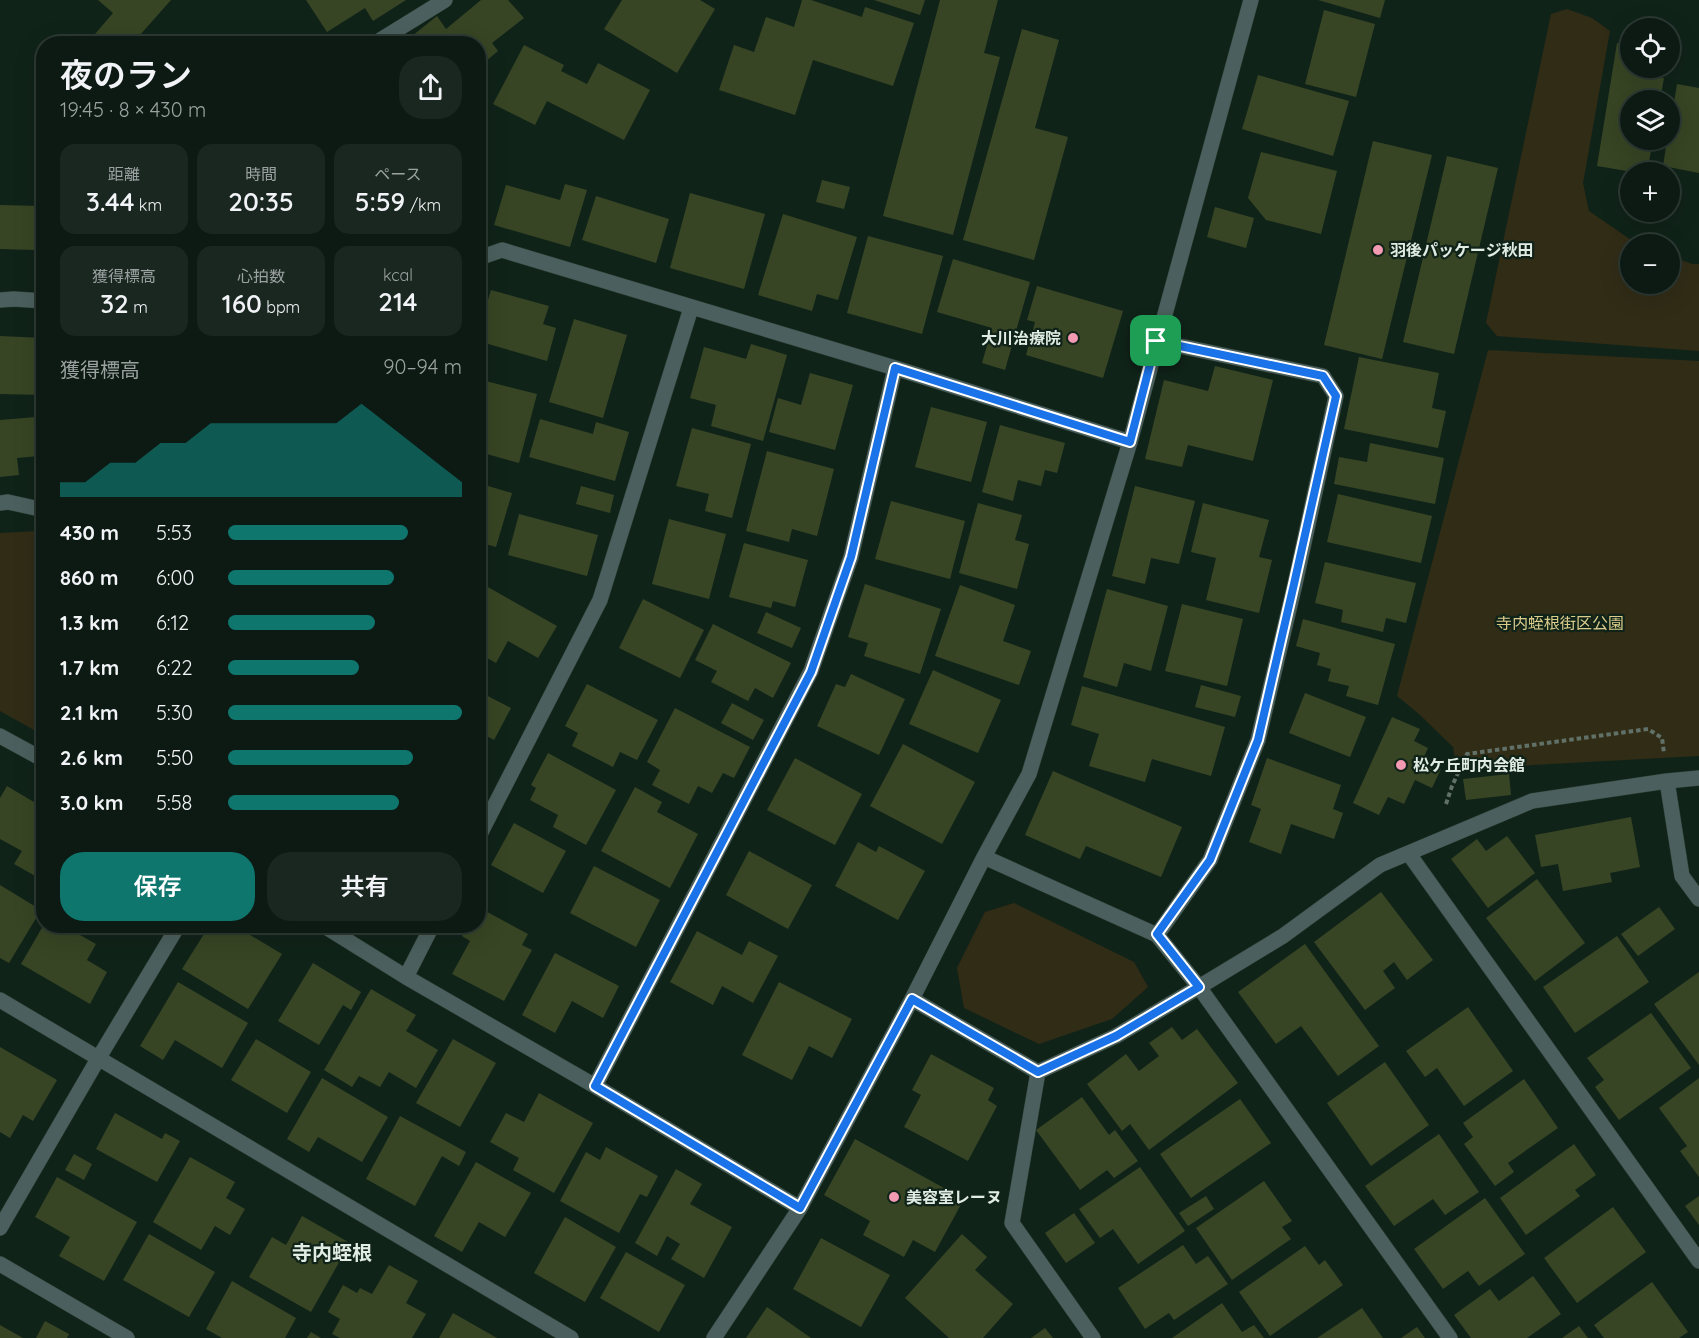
<!DOCTYPE html>
<html lang="ja">
<meta charset="utf-8">
<style>
body{margin:0;font-family:Quicksand,"Noto Sans JP",sans-serif;background:#1a2721;color:#f1f3f6;height:100vh;display:flex;flex-direction:column;font-size:22px;white-space:nowrap}
*{box-sizing:border-box;margin:0}
p{font-size:20px;color:#9aa1a0}
.icon{flex:none;width:33px;height:33px;fill:none;stroke:currentColor;stroke-width:2;stroke-linecap:round;stroke-linejoin:round}
.map{position:relative;flex:1;overflow:hidden}
.drawer{position:absolute;left:36px;top:36px;width:450px;height:897px;display:flex;flex-direction:column;background:#0c1a13;border-radius:24px;box-shadow:0 6px 24px #0002,0 0 0 2px #2c3833}
.drawer>*{flex:none}
.fabs{position:absolute;left:1620px;top:18px;display:grid;gap:12px}
.fabs a{display:grid;place-items:center;width:60px;height:60px;border-radius:50%;background:#0c1a13;box-shadow:0 6px 24px #0002,0 0 0 2px #2c3833;font-size:30px}
.pin{position:absolute;display:grid;place-items:center;width:51px;height:51px;color:#fff;margin:-26px;border-radius:12px;box-shadow:0 3px 9px #0006}
.round{display:grid;place-items:center;flex:none;width:63px;height:63px;border-radius:24px;background:#1a2721}
.headline{display:flex;align-items:center;justify-content:space-between;height:102px;padding:0 24px}
h1{font-size:33px;font-weight:600;line-height:45px}
.metrics{display:grid;grid-template-columns:repeat(3,1fr);gap:9px;height:102px;padding:6px 24px}
.metrics div{display:grid;align-content:center;border-radius:15px;background:#1a2721;text-align:center}
.metrics b{font-size:26px;font-weight:600}
.metrics small{font-size:16px;font-weight:400}
.metrics p{font-size:16px}
.chart{height:168px;padding:12px 24px}
.chart p{display:flex;justify-content:space-between}
.chart svg{width:100%;height:108px;margin-top:6px;fill:#0f766e;opacity:.7}
.primary-button{display:flex;gap:12px;margin-top:auto;padding:12px 24px}
.primary-button a{flex:1;height:69px;border-radius:24px;background:#0f766e;color:#fff;font-size:24px;font-weight:600;line-height:69px;text-align:center}
.primary-button a+a{background:#1a2721;color:#f1f3f6}
ul{padding:0 24px;list-style:none;font-size:20px}
li{display:grid;grid-template-columns:96px 72px 1fr;align-items:center;height:45px}
li i{height:15px;border-radius:8px;background:#0f766e}
.map>svg:first-child{display:block}
</style>
<div class="map">
<svg width="1699" height="1338" viewBox="0 0 1699 1338">
<rect width="100%" height="100%" fill="#102319"/>
<path fill="#312c16" d="M 1567,9 L 1592,18 L 1610,31 L 1583,183 L 1589,211 L 1637,244 L 1630,244 L 1630,284 L 1670,284 L 1670,256 L 1692,264 L 1699,264 L 1699,351 L 1497,336 L 1486,323 L 1551,14 Z
M 1488,350 L 1699,361 L 1699,756 L 1457,769 L 1453,747 L 1419,714 L 1397,696 Z
M 39,531 L 44,534 L 43,735 L 0,711 L 0,533 Z
M 1014,903 L 1134,962 L 1148,987 L 1112,1019 L 1039,1044 L 964,1008 L 957,968 L 985,912 Z"/>
<path fill="#374524" d="M 98,0 L 171,0 L 132,44 L 94,44 L 90,40 L 113,13 Z
M 306,0 L 406,0 L 373,21 L 365,8 L 327,32 Z
M 481,0 L 508,0 L 524,18 L 492,43 L 498,51 L 478,68 L 478,44 L 418,44 L 412,36 L 437,16 L 446,29 Z
M 622,0 L 700,0 L 715,9 L 677,73 L 604,29 Z
M 802,0 L 811,0 L 862,17 L 865,7 L 914,23 L 893,86 L 813,60 L 795,115 L 719,90 L 734,45 L 754,52 L 766,17 L 794,27 Z
M 874,0 L 925,0 L 920,15 Z
M 940,0 L 998,0 L 984,53 L 1000,57 L 953,235 L 883,216 Z
M 1318,0 L 1385,0 L 1380,18 Z
M 1324,10 L 1375,24 L 1356,97 L 1305,84 Z
M 1022,29 L 1059,40 L 1035,128 L 1068,137 L 1034,260 L 963,240 Z
M 1617,43 L 1630,45 L 1630,68 L 1644,68 L 1642,75 L 1664,78 L 1660,100 L 1630,100 L 1630,140 L 1653,140 L 1647,172 L 1633,172 L 1597,166 Z
M 524,45 L 564,65 L 561,71 L 587,84 L 598,63 L 650,90 L 624,140 L 547,101 L 535,125 L 493,104 Z
M 1258,75 L 1349,101 L 1333,156 L 1242,129 Z
M 1677,84 L 1699,88 L 1699,173 L 1663,166 L 1667,140 L 1670,140 L 1670,128 Z
M 1373,141 L 1432,155 L 1382,359 L 1324,345 Z
M 1261,152 L 1337,171 L 1321,234 L 1266,220 L 1248,198 Z
M 1447,156 L 1498,168 L 1454,354 L 1403,342 Z
M 822,180 L 850,187 L 844,209 L 816,202 Z
M 565,184 L 587,190 L 570,247 L 494,225 L 506,185 L 560,200 Z
M 690,193 L 765,214 L 744,289 L 670,268 Z
M 596,196 L 669,219 L 656,263 L 582,240 Z
M 0,205 L 40,206 L 40,215 L 44,215 L 44,279 L 34,279 L 35,250 L 0,249 Z
M 1215,207 L 1254,218 L 1246,248 L 1207,237 Z
M 783,214 L 857,237 L 838,300 L 817,294 L 812,311 L 758,295 Z
M 868,236 L 943,256 L 922,334 L 847,313 Z
M 953,259 L 1030,282 L 1005,370 L 982,363 L 992,328 L 937,312 Z
M 1037,286 L 1123,311 L 1103,378 L 1026,355 L 1035,322 L 1027,320 Z
M 491,290 L 549,306 L 543,324 L 556,328 L 547,361 L 478,341 L 478,332 Z
M 574,319 L 627,335 L 603,418 L 549,402 Z
M 0,336 L 44,338 L 44,395 L 0,394 Z
M 751,344 L 787,355 L 763,441 L 711,426 L 716,405 L 690,398 L 704,347 L 746,359 Z
M 1359,357 L 1439,373 L 1432,408 L 1446,411 L 1438,448 L 1344,429 Z
M 1215,366 L 1273,380 L 1253,461 L 1188,445 L 1182,467 L 1145,459 L 1164,380 L 1208,391 Z
M 810,373 L 853,385 L 835,450 L 769,432 L 778,398 L 801,405 Z
M 478,379 L 537,394 L 519,463 L 483,453 L 486,441 L 478,438 Z
M 931,407 L 987,422 L 971,482 L 915,467 Z
M 36,417 L 39,456 L 17,458 L 19,475 L 0,477 L 0,420 Z
M 540,419 L 593,434 L 596,422 L 629,432 L 615,481 L 529,457 Z
M 1000,425 L 1065,443 L 1057,473 L 1045,470 L 1041,486 L 1018,480 L 1013,501 L 982,492 Z
M 692,428 L 751,444 L 732,518 L 705,511 L 709,494 L 676,486 Z
M 1370,443 L 1444,458 L 1435,504 L 1334,484 L 1339,457 L 1367,462 Z
M 767,451 L 834,469 L 817,536 L 792,529 L 789,542 L 746,531 Z
M 478,483 L 512,493 L 496,547 L 478,542 Z
M 581,486 L 614,495 L 610,513 L 576,504 Z
M 1135,486 L 1195,501 L 1179,564 L 1151,558 L 1145,584 L 1112,576 Z
M 1338,494 L 1432,516 L 1421,563 L 1327,542 Z
M 891,501 L 965,521 L 950,579 L 875,559 Z
M 978,503 L 1022,515 L 1015,540 L 1029,544 L 1017,589 L 959,573 Z
M 1203,503 L 1269,520 L 1259,557 L 1272,560 L 1259,613 L 1206,600 L 1216,558 L 1191,552 Z
M 519,514 L 598,535 L 587,576 L 508,555 Z
M 669,519 L 726,534 L 709,599 L 652,584 Z
M 744,543 L 808,560 L 795,607 L 773,601 L 771,608 L 729,597 Z
M 1325,562 L 1416,583 L 1406,623 L 1386,618 L 1383,632 L 1341,622 L 1343,610 L 1315,603 Z
M 865,584 L 941,609 L 920,674 L 864,656 L 868,643 L 848,637 Z
M 960,585 L 1015,605 L 1003,641 L 1031,651 L 1019,685 L 935,656 Z
M 486,586 L 557,626 L 538,658 L 508,641 L 496,663 L 478,653 L 478,600 Z
M 1107,589 L 1168,606 L 1151,671 L 1124,663 L 1117,687 L 1083,677 Z
M 643,599 L 704,630 L 680,678 L 619,648 Z
M 1182,604 L 1243,619 L 1227,686 L 1165,671 Z
M 766,612 L 801,628 L 792,648 L 757,633 Z
M 1303,619 L 1395,644 L 1378,705 L 1346,696 L 1349,686 L 1328,681 L 1331,669 L 1317,665 L 1320,653 L 1296,646 Z
M 713,624 L 791,663 L 773,698 L 755,688 L 748,701 L 711,682 L 717,671 L 695,660 Z
M 933,670 L 1001,700 L 978,753 L 909,724 Z
M 851,674 L 905,699 L 879,755 L 817,726 L 836,684 L 845,687 Z
M 587,684 L 658,720 L 637,760 L 620,752 L 613,767 L 572,746 L 578,733 L 565,726 Z
M 1201,685 L 1241,696 L 1235,717 L 1195,707 Z
M 1082,686 L 1225,727 L 1211,776 L 1152,759 L 1145,782 L 1089,766 L 1099,734 L 1071,725 Z
M 478,691 L 511,708 L 494,740 L 478,731 Z
M 1305,693 L 1366,717 L 1350,757 L 1289,733 Z
M 732,703 L 764,720 L 753,740 L 721,723 Z
M 675,708 L 750,747 L 734,778 L 723,773 L 712,793 L 698,786 L 689,804 L 652,785 L 660,770 L 647,762 Z
M 1392,717 L 1420,729 L 1414,741 L 1428,748 L 1422,761 L 1441,769 L 1432,788 L 1415,780 L 1404,804 L 1388,797 L 1379,815 L 1353,803 Z
M 903,744 L 975,782 L 942,844 L 870,806 Z
M 548,753 L 616,790 L 586,845 L 553,827 L 558,815 L 530,800 L 536,788 L 531,785 Z
M 795,758 L 862,794 L 835,845 L 767,810 Z
M 1267,758 L 1341,785 L 1333,809 L 1343,813 L 1334,839 L 1291,824 L 1281,854 L 1249,842 L 1261,809 L 1251,805 Z
M 1053,771 L 1182,827 L 1161,877 L 1086,846 L 1080,859 L 1025,835 Z
M 1509,774 L 1511,795 L 1466,800 L 1463,779 Z
M 7,786 L 44,808 L 44,881 L 14,864 L 22,851 L 0,839 L 0,798 Z
M 635,787 L 662,802 L 657,812 L 698,834 L 670,888 L 601,851 Z
M 1631,817 L 1640,867 L 1610,873 L 1612,882 L 1563,891 L 1558,864 L 1541,867 L 1535,835 Z
M 514,823 L 566,851 L 543,893 L 491,865 Z
M 1507,836 L 1535,873 L 1488,908 L 1451,859 L 1477,839 L 1486,851 Z
M 858,842 L 876,852 L 879,846 L 925,871 L 898,920 L 835,886 Z
M 749,851 L 812,885 L 788,929 L 726,895 Z
M 594,866 L 660,900 L 636,947 L 570,913 Z
M 1537,879 L 1585,943 L 1535,981 L 1486,918 Z
M 0,885 L 41,910 L 9,963 L 0,958 Z
M 1381,892 L 1433,960 L 1407,980 L 1394,962 L 1383,971 L 1395,988 L 1365,1010 L 1314,942 Z
M 478,907 L 528,934 L 522,945 L 532,950 L 504,1001 L 452,974 L 470,941 L 462,936 L 468,926 L 478,926 Z
M 1659,907 L 1675,929 L 1638,956 L 1621,934 Z
M 43,926 L 64,926 L 96,944 L 87,960 L 107,972 L 90,1004 L 21,964 Z
M 209,926 L 235,926 L 282,954 L 248,1009 L 182,969 Z
M 697,931 L 742,955 L 749,941 L 778,956 L 753,1003 L 722,986 L 713,1005 L 670,982 Z
M 1617,936 L 1649,982 L 1575,1033 L 1543,987 Z
M 1305,944 L 1379,1046 L 1338,1076 L 1301,1026 L 1276,1044 L 1238,992 Z
M 555,953 L 619,986 L 603,1018 L 572,1001 L 555,1033 L 522,1015 Z
M 313,963 L 361,992 L 351,1010 L 343,1005 L 319,1045 L 278,1021 Z
M 1699,972 L 1699,1065 L 1654,1004 Z
M 178,982 L 248,1023 L 222,1068 L 175,1040 L 163,1060 L 140,1046 Z
M 779,982 L 852,1019 L 832,1058 L 809,1046 L 792,1080 L 742,1055 Z
M 371,989 L 416,1015 L 406,1031 L 438,1050 L 416,1088 L 389,1072 L 380,1087 L 359,1076 L 352,1087 L 324,1070 Z
M 1468,1007 L 1513,1071 L 1464,1106 L 1437,1068 L 1425,1077 L 1406,1051 Z
M 1651,1013 L 1691,1068 L 1619,1120 L 1595,1087 L 1604,1080 L 1587,1058 Z
M 1172,1027 L 1182,1040 L 1197,1029 L 1238,1083 L 1149,1150 L 1130,1124 L 1122,1131 L 1087,1084 L 1126,1054 L 1139,1071 L 1159,1056 L 1149,1043 Z
M 256,1039 L 311,1072 L 287,1113 L 231,1080 Z
M 453,1039 L 496,1063 L 460,1127 L 416,1103 Z
M 0,1047 L 57,1080 L 33,1121 L 23,1115 L 10,1138 L 0,1132 Z
M 931,1054 L 994,1088 L 988,1100 L 997,1106 L 968,1161 L 904,1127 L 921,1095 L 912,1090 Z
M 1385,1062 L 1429,1125 L 1371,1166 L 1327,1103 Z
M 322,1078 L 388,1117 L 362,1162 L 318,1137 L 309,1152 L 287,1139 Z
M 1699,1078 L 1699,1177 L 1680,1151 L 1687,1146 L 1659,1108 Z
M 1524,1079 L 1558,1128 L 1508,1163 L 1514,1172 L 1495,1186 L 1464,1144 L 1473,1137 L 1463,1123 Z
M 539,1093 L 593,1123 L 554,1193 L 513,1170 L 519,1158 L 490,1142 L 506,1113 L 524,1122 Z
M 1082,1097 L 1109,1135 L 1115,1130 L 1138,1161 L 1114,1178 L 1107,1170 L 1080,1190 L 1036,1130 Z
M 1240,1099 L 1271,1143 L 1191,1198 L 1160,1154 Z
M 115,1113 L 162,1139 L 165,1133 L 180,1141 L 157,1182 L 96,1149 Z
M 400,1116 L 466,1152 L 459,1166 L 442,1156 L 415,1206 L 366,1179 Z
M 1439,1134 L 1479,1192 L 1445,1215 L 1433,1199 L 1394,1226 L 1365,1186 Z
M 855,1139 L 964,1199 L 935,1252 L 913,1240 L 904,1257 L 863,1235 L 870,1221 L 824,1195 Z
M 1574,1144 L 1596,1175 L 1575,1190 L 1580,1196 L 1526,1235 L 1500,1198 Z
M 606,1147 L 658,1176 L 647,1197 L 640,1194 L 619,1233 L 560,1201 L 586,1152 L 600,1160 Z
M 74,1154 L 92,1164 L 84,1180 L 65,1170 Z
M 190,1157 L 235,1182 L 226,1198 L 245,1209 L 230,1235 L 215,1226 L 201,1250 L 153,1222 Z
M 476,1162 L 531,1193 L 505,1237 L 479,1222 L 462,1252 L 434,1236 Z
M 1140,1167 L 1185,1231 L 1138,1264 L 1113,1229 L 1100,1238 L 1079,1209 Z
M 676,1169 L 702,1184 L 690,1204 L 732,1227 L 704,1278 L 671,1259 L 680,1244 L 667,1236 L 657,1256 L 635,1243 Z
M 57,1177 L 137,1222 L 104,1281 L 59,1256 L 70,1237 L 35,1217 Z
M 1264,1181 L 1292,1221 L 1282,1227 L 1291,1239 L 1232,1280 L 1196,1228 Z
M 1206,1196 L 1214,1209 L 1188,1226 L 1179,1213 Z
M 1699,1196 L 1699,1225 L 1685,1206 Z
M 1485,1198 L 1525,1254 L 1479,1286 L 1468,1271 L 1443,1289 L 1414,1249 Z
M 1613,1207 L 1646,1252 L 1577,1303 L 1544,1258 Z
M 1074,1213 L 1095,1243 L 1066,1263 L 1045,1233 Z
M 302,1216 L 350,1243 L 311,1312 L 249,1277 L 272,1237 L 286,1245 Z
M 565,1217 L 616,1247 L 585,1302 L 534,1273 Z
M 149,1234 L 215,1272 L 189,1317 L 123,1280 Z
M 962,1234 L 987,1257 L 975,1270 L 1013,1304 L 983,1338 L 949,1338 L 905,1298 Z
M 821,1238 L 890,1275 L 861,1327 L 793,1289 Z
M 1183,1245 L 1196,1264 L 1208,1256 L 1228,1284 L 1174,1320 L 1169,1313 L 1145,1329 L 1118,1288 Z
M 1305,1246 L 1319,1265 L 1325,1260 L 1343,1285 L 1270,1336 L 1239,1292 Z
M 626,1252 L 685,1285 L 659,1332 L 600,1298 Z
M 389,1265 L 418,1281 L 406,1303 L 426,1314 L 412,1338 L 340,1338 L 332,1334 L 340,1319 L 328,1312 L 343,1285 L 357,1293 L 360,1288 L 372,1294 Z
M 1533,1276 L 1561,1314 L 1527,1338 L 1471,1338 L 1454,1315 L 1490,1289 L 1499,1301 Z
M 232,1281 L 296,1318 L 285,1338 L 222,1338 L 206,1329 Z
M 1652,1282 L 1688,1332 L 1679,1338 L 1604,1338 L 1594,1325 Z
M 1222,1303 L 1242,1332 L 1254,1325 L 1264,1338 L 1172,1338 Z
M 767,1307 L 811,1338 L 746,1338 Z
M 1362,1308 L 1383,1338 L 1317,1338 Z
M 453,1313 L 497,1338 L 439,1338 Z
M 45,1321 L 69,1334 L 67,1338 L 36,1338 Z
M 0,1325 L 23,1338 L 0,1338 Z
M 1579,1326 L 1588,1338 L 1562,1338 Z
M 1417,1327 L 1425,1338 L 1401,1338 Z
M 1045,1328 L 1053,1338 L 1031,1338 Z
M 311,1332 L 321,1338 L 307,1338 Z"/>
<g fill="none" stroke-linecap="round" stroke-linejoin="round">
<defs>
<path id="minor" d="M 374,44 L 445,0
M 478,261 L 479,258 L 502,250 L 895,368 L 1130,442
M 0,300 L 14,299 L 44,301
M 0,503 L 8,502 L 44,510
M 0,736 L 44,760
M 1667,781 L 1682,876 L 1699,899
M 478,838 L 600,600 L 691,308
M 1409,854 L 1699,1261
M 984,857 L 1157,935 L 1210,860 L 1258,740 L 1295,584 L 1336,396 L 1323,376 L 1156,341
M 324,926 L 406,977 L 595,1086 L 800,1208
M 1157,935 L 1199,987 L 1450,1338
M 406,977 L 432,926
M 912,999 L 1038,1072
M 0,1000 L 571,1338
M 1038,1072 L 1116,1036 L 1199,987 L 1283,936 L 1380,865 L 1532,801 L 1667,781 L 1699,778
M 1038,1072 L 1012,1223 L 1093,1338
M 595,1086 L 811,671 L 851,557 L 895,368
M 0,1228 L 98,1059 L 178,926
M 0,1264 L 127,1338
M 714,1338 L 800,1208 L 912,999 L 984,857 L 1029,774 L 1130,442 L 1251,0"/>
</defs>
<use href="#minor" stroke="#2d3f35" stroke-width="16"/>
<path stroke="#617168" stroke-width="4" stroke-dasharray="4.5 3" stroke-linecap="butt" d="M 1446,804 L 1452,786 L 1467,754 L 1648,729 L 1662,738 L 1664,753"/>
<use href="#minor" stroke="#4b605e" stroke-width="15"/>
</g>
<g fill="none" stroke-linecap="round" stroke-linejoin="round">
<defs>
<path id="route" d="M 1156,341 L 1323,376 L 1336,396 L 1294,584 L 1258,740 L 1210,860 L 1157,934 L 1199,987 L 1116,1036 L 1038,1072 L 912,999 L 800,1208 L 595,1086 L 811,672 L 851,557 L 895,368 L 1130,442 Z"/>
</defs>
<use href="#route" stroke="#fff" stroke-width="12"/>
<use href="#route" stroke="#1a73e8" stroke-width="8"/>
</g>
<g fill="#f19ab1" stroke="#102319" stroke-width="2">
<circle cx="1378" cy="250" r="6"/>
<circle cx="1073" cy="338" r="6"/>
<circle cx="1401" cy="765" r="6"/>
<circle cx="894" cy="1197" r="6"/>
</g>
<g text-anchor="middle" stroke-width="4.5" stroke-linejoin="round" paint-order="stroke">
<g font-size="16" font-weight="bold" fill="#e0ece4" stroke="#102319" text-anchor="start">
<text x="1390" y="256">羽後パッケージ秋田</text>
<text x="1061" y="344" text-anchor="end">大川治療院</text>
<text x="1413" y="771">松ケ丘町内会館</text>
<text x="906" y="1203">美容室レーヌ</text>
</g>
<g font-size="16" fill="#dbcc8b" stroke="#102319">
<text x="1560" y="629">寺内蛭根街区公園</text>
</g>
<g font-size="20" font-weight="bold" fill="#e0ece4" stroke="#102319">
<text x="332" y="1260">寺内蛭根</text>
</g>
</g>
</svg>
<div class="fabs">
<a><svg class="icon" aria-label="locate" viewBox="0 0 24 24"><circle cx="12" cy="12" r="6"/><path d="M12 2v4M12 18v4M2 12h4M18 12h4"/></svg></a>
<a><svg class="icon" aria-label="layers" viewBox="0 0 24 24"><path d="M12 4l9 5-9 5-9-5zM3 14l9 5 9-5"/></svg></a>
<a>+</a>
<a>−</a>
</div>
<div class="pin" style="left:1156px;top:341px;background:#1e9e55"><svg class="icon" aria-label="arrive" viewBox="0 0 24 24"><path d="M6 21V4h12l-3 4 3 4H6"/></svg></div>
<section class="drawer">
<div class="headline"><div><h1>夜のラン</h1><p>19:45 · 8 × 430 m</p></div><a class="round"><svg class="icon" aria-label="share" viewBox="0 0 24 24"><path d="M12 15V3M7 8l5-5 5 5M5 13v7h14v-7"/></svg></a></div>
<div class="metrics">
<div><p>距離</p><b>3.44<small> km</small></b></div>
<div><p>時間</p><b>20:35</b></div>
<div><p>ペース</p><b>5:59<small> /km</small></b></div>
</div>
<div class="metrics">
<div><p>獲得標高</p><b>32<small> m</small></b></div>
<div><p>心拍数</p><b>160<small> bpm</small></b></div>
<div><p>kcal</p><b>214</b></div>
</div>
<div class="chart"><p><span>獲得標高</span>90–94 m</p>
<svg viewBox="0 0 160 44" preserveAspectRatio="none"><path d="M0 44V38L10 38L20 30L30 30L40 22L50 22L60 14L70 14L80 14L90 14L100 14L110 14L120 6L130 14L140 22L150 30L160 38V44z"/></svg>
</div>
<ul>
<li><b>430 m</b>5:53<i style="width:77%"></i></li>
<li><b>860 m</b>6:00<i style="width:71%"></i></li>
<li><b>1.3 km</b>6:12<i style="width:63%"></i></li>
<li><b>1.7 km</b>6:22<i style="width:56%"></i></li>
<li><b>2.1 km</b>5:30<i style="width:100%"></i></li>
<li><b>2.6 km</b>5:50<i style="width:79%"></i></li>
<li><b>3.0 km</b>5:58<i style="width:73%"></i></li>
</ul>
<div class="primary-button"><a>保存</a><a>共有</a></div>
</section>
</div>
